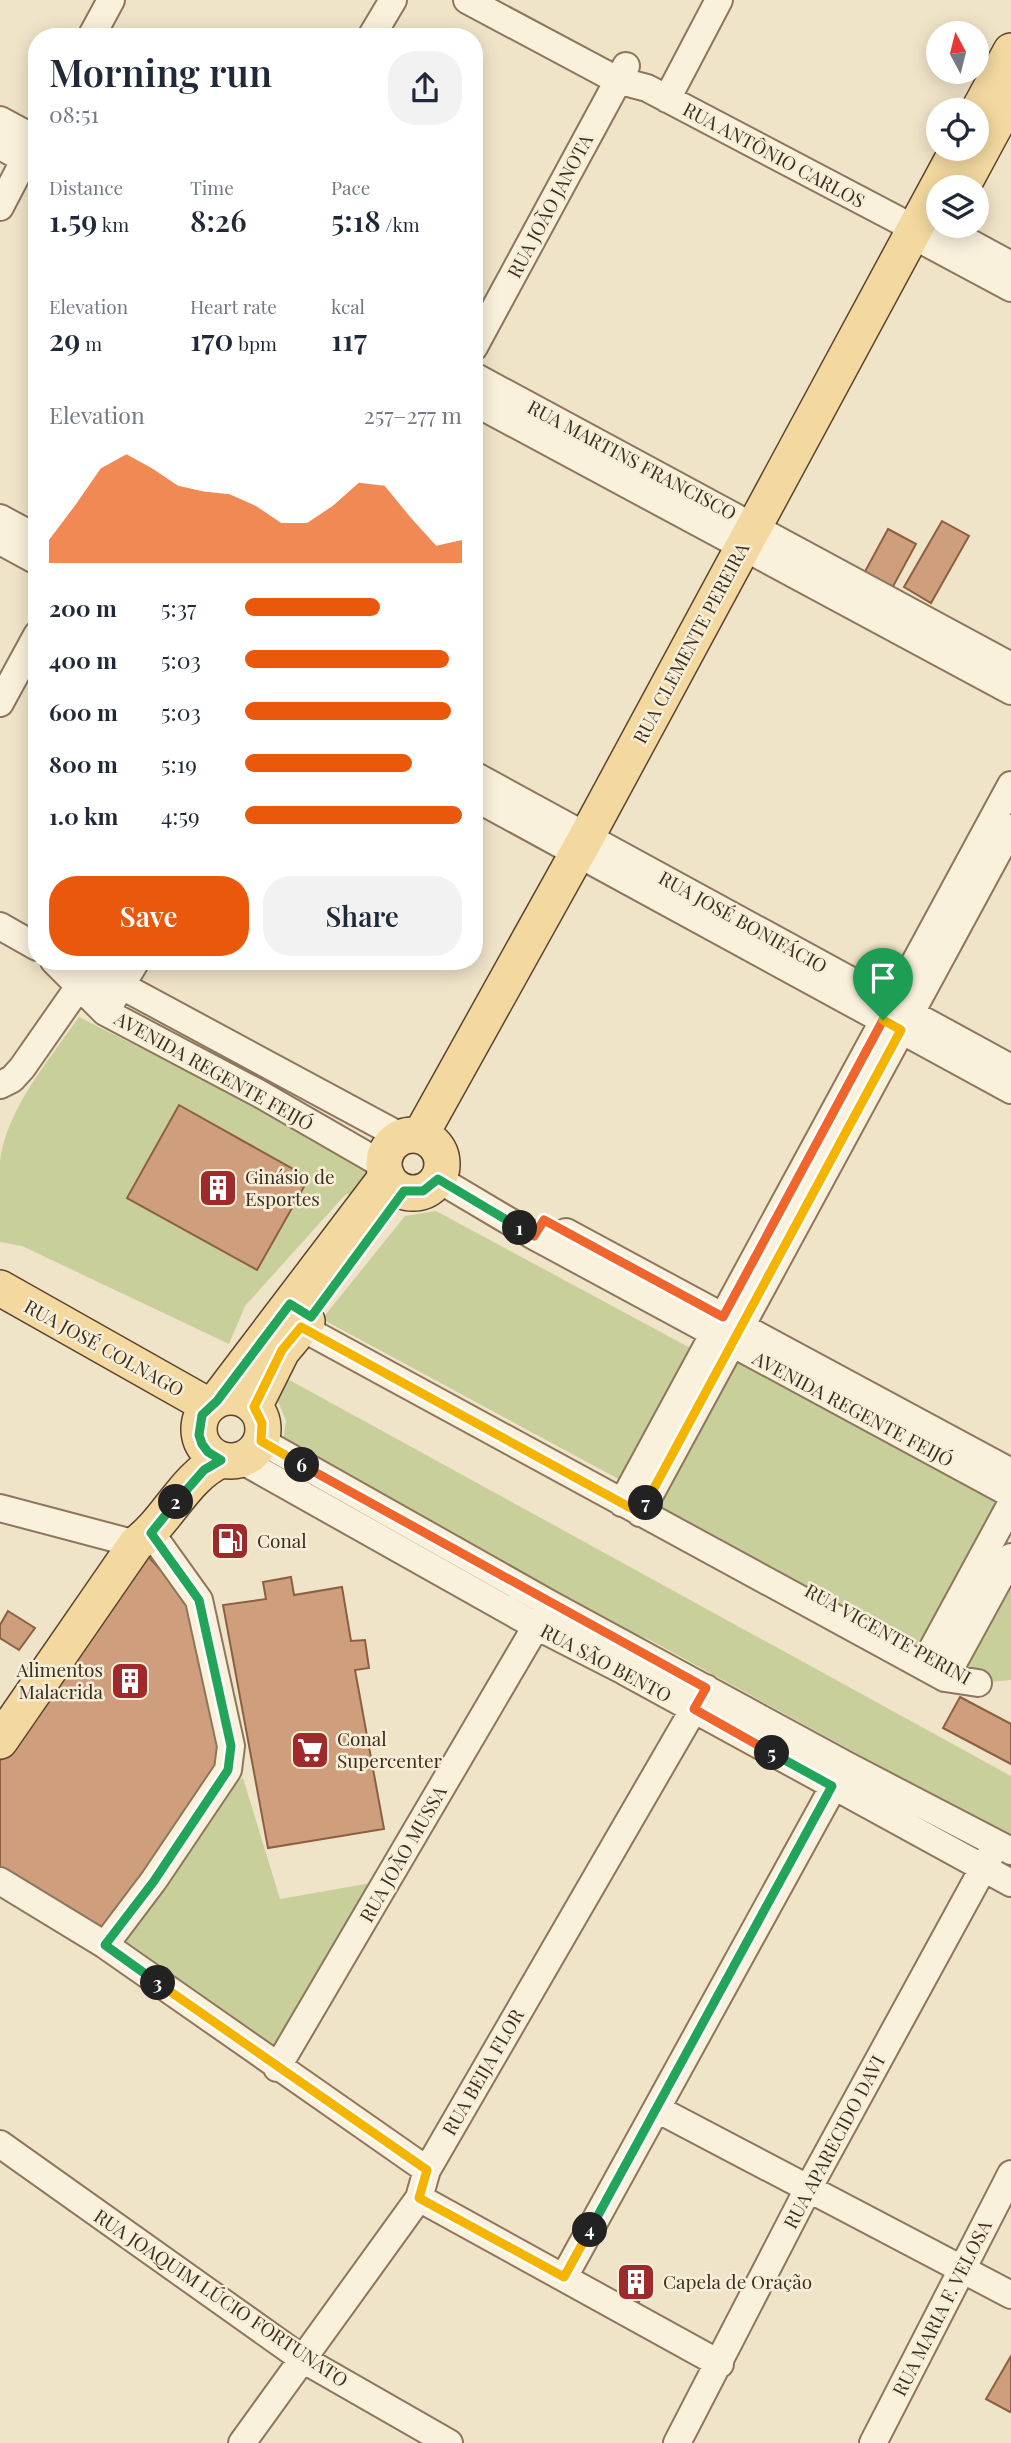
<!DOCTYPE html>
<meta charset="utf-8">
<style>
body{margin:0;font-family:"Playfair Display",serif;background:#f2f2f3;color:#1f2937;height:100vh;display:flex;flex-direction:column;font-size:26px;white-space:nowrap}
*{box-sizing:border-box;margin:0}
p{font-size:23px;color:#747a83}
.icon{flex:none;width:38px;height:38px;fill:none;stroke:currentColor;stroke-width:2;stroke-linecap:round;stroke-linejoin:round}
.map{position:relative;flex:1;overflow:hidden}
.drawer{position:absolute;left:28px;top:28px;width:455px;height:942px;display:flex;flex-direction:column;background:#fff;border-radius:28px;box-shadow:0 4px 18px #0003}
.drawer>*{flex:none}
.needle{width:46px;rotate:353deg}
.controls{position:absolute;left:926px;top:21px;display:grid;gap:14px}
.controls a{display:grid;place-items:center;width:63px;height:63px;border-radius:50%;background:#fff;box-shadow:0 4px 18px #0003;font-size:35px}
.pin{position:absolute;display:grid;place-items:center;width:60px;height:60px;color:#fff;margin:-72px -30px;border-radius:50% 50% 50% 0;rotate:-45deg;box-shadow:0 0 7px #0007}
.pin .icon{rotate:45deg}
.km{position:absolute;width:35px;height:35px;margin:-18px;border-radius:50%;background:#222;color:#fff;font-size:19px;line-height:35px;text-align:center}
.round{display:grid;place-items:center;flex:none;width:74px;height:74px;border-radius:28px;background:#f2f2f3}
.head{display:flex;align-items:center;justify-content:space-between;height:119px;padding:0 21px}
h1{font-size:38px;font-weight:600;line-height:52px}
.stats{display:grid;grid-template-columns:repeat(3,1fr);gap:10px;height:119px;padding:7px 21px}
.stats div{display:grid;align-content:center}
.stats b{font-size:30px;font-weight:600}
.stats small{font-size:19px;font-weight:400}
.stats p{font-size:19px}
.chart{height:196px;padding:14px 21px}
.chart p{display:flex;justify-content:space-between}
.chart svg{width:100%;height:126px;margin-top:7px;fill:#ea580c;opacity:.7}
.primary-button{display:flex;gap:14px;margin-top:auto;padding:14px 21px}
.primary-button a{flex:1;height:80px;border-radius:28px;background:#ea580c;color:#fff;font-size:28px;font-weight:600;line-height:80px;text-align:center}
.primary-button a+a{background:#f2f2f3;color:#1f2937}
ul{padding:0 21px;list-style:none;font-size:23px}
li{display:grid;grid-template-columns:112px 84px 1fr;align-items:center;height:52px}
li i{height:18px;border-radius:9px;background:#ea580c}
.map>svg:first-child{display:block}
</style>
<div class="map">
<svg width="1011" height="2443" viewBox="0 0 1011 2443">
<rect width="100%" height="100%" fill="#f0e4c8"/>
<path fill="#c9cf9b" d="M 79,1017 L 373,1165 L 372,1187 L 345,1195 L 245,1306 L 229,1344 L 22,1246 L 0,1242 C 0,1216 0,1186 0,1160 C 8,1107 49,1060 79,1017 Z
M 436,1211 L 696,1351 L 624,1482 L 322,1319 L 405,1216 Z
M 732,1343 L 1011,1494 L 928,1656 L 646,1503 Z
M 284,1377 L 1011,1776 L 1011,1838 L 650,1640 L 478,1571 L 282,1446 L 286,1421 L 277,1399 Z
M 1011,1557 L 1011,1680 L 978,1683 L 951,1668 Z
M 243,1778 L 280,1899 L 371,1883 L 277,2048 L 121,1942 L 232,1784 Z"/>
<path fill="#cf9f7d" stroke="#8d5f41" stroke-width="2" d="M 942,521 L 969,536 L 931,603 L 904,587 Z
M 888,529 L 916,544 L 890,592 L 862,577 Z
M 179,1105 L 309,1178 L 257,1270 L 127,1198 Z
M 144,1552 L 191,1603 L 220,1760 L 105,1944 L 0,1872 L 0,1761 Z
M 291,1577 L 294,1595 L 342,1587 L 351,1641 L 365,1640 L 369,1668 L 355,1670 L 384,1829 L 268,1848 L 223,1605 L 266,1599 L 263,1582 Z
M 8,1611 L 35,1628 L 19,1650 L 0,1638 L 0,1625 Z
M 960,1697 L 1011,1724 L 1011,1764 L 943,1728 Z
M 635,2267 L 650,2273 L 639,2302 L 620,2292 Z
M 1011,2356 L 1011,2411 L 1010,2412 L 986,2399 Z"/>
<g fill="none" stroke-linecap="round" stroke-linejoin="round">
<defs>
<path id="minor" d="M 467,0 L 617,80 L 647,88 L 900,221 L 912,235 L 1011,288
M 91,37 L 111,0
M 371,37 L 393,0
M 667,99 L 719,0
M 0,120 L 37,140
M 0,146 L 37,166
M 0,207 L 37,136
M 939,226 L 1011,265
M 474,347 L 626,66
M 474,376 L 1011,666
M 474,402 L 1011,691
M 0,518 L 37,538
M 0,541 L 37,561
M 0,703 L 37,635
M 474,775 L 1011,1068
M 474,797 L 1011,1090
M 0,926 L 37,947
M 54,961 L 105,1012 L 260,1094 L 385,1166
M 67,961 L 122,986 L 402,1137
M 112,1001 L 136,961
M 0,1085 L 12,1079 L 22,1068 L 89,972
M 438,1179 L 534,1236 L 1011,1494
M 566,1232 L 1011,1472
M 288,1320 L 945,1678 L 978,1683
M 261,1441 L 550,1604 L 846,1765 L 1011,1851
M 241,1460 L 536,1626 L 624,1671 L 1011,1883
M 622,1503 L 1011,785
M 0,1508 L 136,1544
M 640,1513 L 1011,828
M 923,1666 L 1011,1504
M 945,1678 L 1011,1557
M 0,1881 L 105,1945 L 427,2170
M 105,1945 L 154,1880 L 228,1770 L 231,1746 L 199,1600 L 151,1533
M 277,2068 L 545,1611
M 657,2109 L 1011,2295
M 0,2144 L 304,2360 L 449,2443
M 419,2198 L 720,2364
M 564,2277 L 841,1773
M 242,2443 L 419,2198 L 427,2170 L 706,1688
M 677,2443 L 809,2187 L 991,1854
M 873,2443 L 1011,2174"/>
<path id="major" d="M 976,115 L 1011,51
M 962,187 L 1011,96
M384 1164a29 29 0 1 1 58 0a29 29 0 1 1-58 0Z
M 420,1136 L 587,836 L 958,149
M 0,1288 L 209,1406
M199 1429a32 32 0 1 1 64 0a32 32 0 1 1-64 0Z
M 217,1400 L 387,1176
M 254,1407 L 282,1351 L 307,1321
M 0,1741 L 136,1544 C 168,1521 184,1477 221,1460"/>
</defs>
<use href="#minor" stroke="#8d765c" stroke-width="30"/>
<use href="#major" stroke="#5b4430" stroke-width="38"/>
<use href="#minor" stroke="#faf1dc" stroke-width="26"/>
<use href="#major" stroke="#f3d9a0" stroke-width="35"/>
</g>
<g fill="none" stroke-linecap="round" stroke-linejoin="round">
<defs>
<path id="split-1" d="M 520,1228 L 534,1236 L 544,1220 L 723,1317 L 883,1020"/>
<path id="split-2" d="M 176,1502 L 204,1470 L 221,1460 L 208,1452 L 202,1444 L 199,1435 L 202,1415 L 217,1401 L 290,1304 L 311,1317 L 404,1191 L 423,1191 L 438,1179 L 520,1228"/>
<path id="split-3" d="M 158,1983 L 105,1945 L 154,1881 L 228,1770 L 231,1746 L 199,1600 L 151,1533 L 176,1502"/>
<path id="split-4" d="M 158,1983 L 427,2170 L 419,2198 L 564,2277 L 590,2230"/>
<path id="split-5" d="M 590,2230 L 832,1786 L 772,1753"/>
<path id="split-6" d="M 302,1465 L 706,1688 L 694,1709 L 772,1753"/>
<path id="split-7" d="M 302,1465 L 261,1441 L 262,1423 L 254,1407 L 282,1350 L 301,1327 L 640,1513 L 646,1503"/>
<path id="split-8" d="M 646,1503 L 901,1030 L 883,1020"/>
</defs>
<use href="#split-1" stroke="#fff" stroke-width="14"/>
<use href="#split-2" stroke="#fff" stroke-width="14"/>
<use href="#split-3" stroke="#fff" stroke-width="14"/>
<use href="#split-4" stroke="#fff" stroke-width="14"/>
<use href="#split-5" stroke="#fff" stroke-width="14"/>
<use href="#split-6" stroke="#fff" stroke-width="14"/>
<use href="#split-7" stroke="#fff" stroke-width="14"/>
<use href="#split-8" stroke="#fff" stroke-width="14"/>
<use href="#split-1" stroke="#f0652b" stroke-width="9"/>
<use href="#split-2" stroke="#22a559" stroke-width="9"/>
<use href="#split-3" stroke="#22a559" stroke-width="9"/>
<use href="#split-4" stroke="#f5b400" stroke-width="9"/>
<use href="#split-5" stroke="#22a559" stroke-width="9"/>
<use href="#split-6" stroke="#f0652b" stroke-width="9"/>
<use href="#split-7" stroke="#f5b400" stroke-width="9"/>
<use href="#split-8" stroke="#f5b400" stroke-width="9"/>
</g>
<defs>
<symbol id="building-square" viewBox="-11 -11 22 22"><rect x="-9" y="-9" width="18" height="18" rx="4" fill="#9e2a2b" stroke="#f7eed8"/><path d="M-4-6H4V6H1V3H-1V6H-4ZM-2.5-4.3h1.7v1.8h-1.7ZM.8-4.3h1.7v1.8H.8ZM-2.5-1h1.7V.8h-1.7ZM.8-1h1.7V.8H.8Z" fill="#fff"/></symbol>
<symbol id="fuel-square" viewBox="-11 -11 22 22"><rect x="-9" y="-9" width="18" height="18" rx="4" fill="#9e2a2b" stroke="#f7eed8"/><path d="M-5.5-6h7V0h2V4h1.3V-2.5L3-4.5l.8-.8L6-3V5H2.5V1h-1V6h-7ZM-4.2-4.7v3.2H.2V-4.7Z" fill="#fff"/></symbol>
<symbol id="supermarket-square" viewBox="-11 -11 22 22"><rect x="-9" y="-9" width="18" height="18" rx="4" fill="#9e2a2b" stroke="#f7eed8"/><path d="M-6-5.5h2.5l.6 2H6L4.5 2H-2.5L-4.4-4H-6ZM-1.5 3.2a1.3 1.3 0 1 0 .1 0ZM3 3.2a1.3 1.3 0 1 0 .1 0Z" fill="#fff"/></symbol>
</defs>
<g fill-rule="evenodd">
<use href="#building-square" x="196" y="1166" width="44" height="44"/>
<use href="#fuel-square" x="208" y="1519" width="44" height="44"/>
<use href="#building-square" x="108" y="1659" width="44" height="44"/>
<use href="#supermarket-square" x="288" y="1728" width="44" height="44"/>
<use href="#building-square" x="614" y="2260" width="44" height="44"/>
</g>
<g text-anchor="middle" stroke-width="5" stroke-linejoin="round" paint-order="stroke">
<g font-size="19" fill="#3d2e20" stroke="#f7eed8">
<text transform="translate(774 155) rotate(28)" y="7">RUA ANTÔNIO CARLOS</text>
<text transform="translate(550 206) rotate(-62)" y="7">RUA JOÃO JANOTA</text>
<text transform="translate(632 460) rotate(28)" y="7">RUA MARTINS FRANCISCO</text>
<text transform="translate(691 643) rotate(-62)" y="7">RUA CLEMENTE PEREIRA</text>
<text transform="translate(743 922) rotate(29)" y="7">RUA JOSÉ BONIFÁCIO</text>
<text transform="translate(214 1071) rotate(29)" y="7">AVENIDA REGENTE FEIJÓ</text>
<text transform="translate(104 1348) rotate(29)" y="7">RUA JOSÉ COLNAGO</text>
<text transform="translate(853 1409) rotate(28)" y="7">AVENIDA REGENTE FEIJÓ</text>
<text transform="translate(888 1634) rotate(29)" y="7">RUA VICENTE PERINI</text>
<text transform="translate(606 1663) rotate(28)" y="7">RUA SÃO BENTO</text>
<text transform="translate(403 1854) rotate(-60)" y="7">RUA JOÃO MUSSA</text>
<text transform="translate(483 2072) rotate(-60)" y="7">RUA BEIJA FLOR</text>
<text transform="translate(834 2142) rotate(-62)" y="7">RUA APARECIDO DAVI</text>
<text transform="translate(221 2298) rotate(34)" y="7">RUA JOAQUIM LÚCIO FORTUNATO</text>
<text transform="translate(942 2308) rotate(-63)" y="7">RUA MARIA F. VELOSA</text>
</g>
<g font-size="19" fill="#3d2e20" stroke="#f7eed8" text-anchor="start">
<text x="245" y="1184">Ginásio de<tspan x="245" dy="22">Esportes</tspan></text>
<text x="257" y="1548">Conal</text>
<text x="103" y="1677" text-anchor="end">Alimentos<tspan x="103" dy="22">Malacrida</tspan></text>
<text x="337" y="1746">Conal<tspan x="337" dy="22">Supercenter</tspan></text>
<text x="663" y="2289">Capela de Oração</text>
</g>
</g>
</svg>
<div class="controls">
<a><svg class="needle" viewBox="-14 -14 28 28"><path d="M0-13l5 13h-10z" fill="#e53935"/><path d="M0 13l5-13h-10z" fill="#747a83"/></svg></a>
<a><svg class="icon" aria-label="locate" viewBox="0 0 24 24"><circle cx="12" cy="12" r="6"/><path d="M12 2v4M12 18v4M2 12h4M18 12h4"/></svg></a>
<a><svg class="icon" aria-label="layers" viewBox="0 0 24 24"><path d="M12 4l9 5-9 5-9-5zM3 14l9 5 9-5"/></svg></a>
</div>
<div class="pin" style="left:883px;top:1020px;background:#1e9e55"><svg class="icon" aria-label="arrive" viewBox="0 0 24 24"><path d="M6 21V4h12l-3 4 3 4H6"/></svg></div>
<b class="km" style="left:520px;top:1228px">1</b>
<b class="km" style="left:176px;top:1502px">2</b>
<b class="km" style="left:158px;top:1983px">3</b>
<b class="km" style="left:590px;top:2230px">4</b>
<b class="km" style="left:772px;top:1753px">5</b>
<b class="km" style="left:302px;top:1465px">6</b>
<b class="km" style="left:646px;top:1503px">7</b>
<section class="drawer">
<div class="head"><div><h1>Morning run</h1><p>08:51</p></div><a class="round"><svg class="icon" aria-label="share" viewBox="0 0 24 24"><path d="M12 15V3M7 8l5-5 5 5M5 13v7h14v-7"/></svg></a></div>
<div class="stats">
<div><p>Distance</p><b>1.59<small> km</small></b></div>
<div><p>Time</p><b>8:26</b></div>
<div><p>Pace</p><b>5:18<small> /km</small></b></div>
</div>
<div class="stats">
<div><p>Elevation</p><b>29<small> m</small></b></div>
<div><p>Heart rate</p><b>170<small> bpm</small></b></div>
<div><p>kcal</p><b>117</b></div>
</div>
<div class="chart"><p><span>Elevation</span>257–277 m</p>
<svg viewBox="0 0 160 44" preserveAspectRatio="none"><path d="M0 44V36L10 24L20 11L30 6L40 11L50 17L60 19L70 20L80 24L90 30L100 30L110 24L120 16L130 17L140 28L150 38L160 36V44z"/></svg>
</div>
<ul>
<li><b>200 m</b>5:37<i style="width:62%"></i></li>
<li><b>400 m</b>5:03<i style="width:94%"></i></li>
<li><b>600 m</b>5:03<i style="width:95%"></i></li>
<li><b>800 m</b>5:19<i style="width:77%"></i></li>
<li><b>1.0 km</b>4:59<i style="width:100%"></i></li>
</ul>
<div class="primary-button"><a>Save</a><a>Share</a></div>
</section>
</div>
